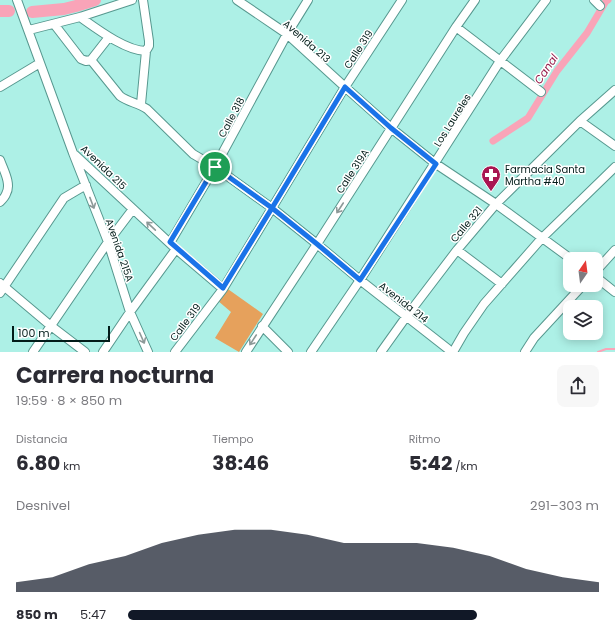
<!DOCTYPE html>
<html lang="es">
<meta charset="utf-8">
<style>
body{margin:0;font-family:Poppins,sans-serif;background:#f7f7f7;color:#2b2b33;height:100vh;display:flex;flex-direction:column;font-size:15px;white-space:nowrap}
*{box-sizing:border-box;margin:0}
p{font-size:13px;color:#7c7c81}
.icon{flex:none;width:22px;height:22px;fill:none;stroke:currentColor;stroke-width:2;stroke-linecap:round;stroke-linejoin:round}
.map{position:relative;height:352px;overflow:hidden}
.drawer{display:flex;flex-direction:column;background:#fff;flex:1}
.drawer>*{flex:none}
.needle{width:26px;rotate:14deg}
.fabs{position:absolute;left:563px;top:252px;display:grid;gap:8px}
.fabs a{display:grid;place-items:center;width:40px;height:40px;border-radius:8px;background:#fff;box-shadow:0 2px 10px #0003;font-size:20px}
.scale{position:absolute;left:12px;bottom:10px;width:98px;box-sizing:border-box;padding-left:4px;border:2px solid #021c19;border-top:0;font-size:11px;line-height:14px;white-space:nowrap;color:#021c19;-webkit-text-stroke:3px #fff;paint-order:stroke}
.pin{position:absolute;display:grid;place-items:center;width:34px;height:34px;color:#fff;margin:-17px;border:2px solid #fff;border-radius:50%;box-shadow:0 1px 4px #0007}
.round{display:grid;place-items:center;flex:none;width:42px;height:42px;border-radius:8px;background:#f7f7f7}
.head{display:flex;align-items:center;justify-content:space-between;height:68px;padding:0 16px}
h1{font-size:22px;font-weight:700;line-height:30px}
.stats{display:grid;grid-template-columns:repeat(3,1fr);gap:6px;height:68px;padding:4px 16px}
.stats div{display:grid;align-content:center}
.stats b{font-size:20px;font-weight:700}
.stats small{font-size:11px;font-weight:400}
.stats p{font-size:11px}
.chart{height:112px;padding:8px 16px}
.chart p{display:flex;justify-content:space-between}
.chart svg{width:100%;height:72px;margin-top:4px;fill:#111827;opacity:.7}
ul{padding:0 16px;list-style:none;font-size:13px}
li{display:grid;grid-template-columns:64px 48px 1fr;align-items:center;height:30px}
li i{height:10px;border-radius:5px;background:#111827}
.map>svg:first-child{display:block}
</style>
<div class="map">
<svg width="615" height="352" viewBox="0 0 615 352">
<rect width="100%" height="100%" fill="#adf0e6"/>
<path fill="#e6a15c" d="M 225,287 L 263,314 L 239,352 L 215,338 L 231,312 L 217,300 Z"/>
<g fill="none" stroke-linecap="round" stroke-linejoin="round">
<path stroke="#f9a4b8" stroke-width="2" d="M 598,352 L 606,349 L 615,349"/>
<path stroke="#f9a4b8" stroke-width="7" d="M 493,141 L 528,118 L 557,71 L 587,33 L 606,1 L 608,0"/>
<path stroke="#f9a4b8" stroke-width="12" d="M 0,11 L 9,11
M 32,12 L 64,9 L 76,6 L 95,0"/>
<defs>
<path id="minor" d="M 17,0 L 73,153 L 108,242 L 130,312 L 148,352
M 237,0 L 287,34 L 345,87 L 391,128 L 436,164 L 496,204 L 571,259
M 594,0 L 600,6
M 80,17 C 97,29 126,51 146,51 L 149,46 L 149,41 L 143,0
M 54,24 L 81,59 L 86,61 L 91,60 L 109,37
M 456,27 L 541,92
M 29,30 L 80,17 L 132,0
M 91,60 L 120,96 C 128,102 138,103 147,109 L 193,154 L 215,167 L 272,208 L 317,244 L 360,280 L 448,349
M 0,87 L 40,63
M 141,104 L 146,51
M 580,121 L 615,146
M 75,155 L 176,249 L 223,289
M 0,160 C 3,169 12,184 6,194 C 5,197 2,200 0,202
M 170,243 L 215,167 L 287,34 L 308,0
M 457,250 L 502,284
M 596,271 L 615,250
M 596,277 L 615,292
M 0,283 L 51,326 L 85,352
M 0,293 L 64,198 L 86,185
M 262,326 L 288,352
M 33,352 L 108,242 L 133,209
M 103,352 L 130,312 L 176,249
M 175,352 L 223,289 L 272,208 L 345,87 L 402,0
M 246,352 L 317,244 L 456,27 L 475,0
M 311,352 L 360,280 L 500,61 L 546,0
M 381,352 L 406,317 L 457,250 L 496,204 L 580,121 L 615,90
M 453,352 L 464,333 L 484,304 L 542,238 L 615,167
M 525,352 L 534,338 L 583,285"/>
</defs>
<use href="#minor" stroke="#57988f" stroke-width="10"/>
<use href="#minor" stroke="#fff" stroke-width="8"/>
</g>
<defs><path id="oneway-shaft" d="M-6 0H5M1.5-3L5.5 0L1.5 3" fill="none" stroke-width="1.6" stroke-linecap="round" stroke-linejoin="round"/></defs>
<g stroke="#8d9998">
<use href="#oneway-shaft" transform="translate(92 203) rotate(69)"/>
<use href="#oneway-shaft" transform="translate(340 208) rotate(123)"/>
<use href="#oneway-shaft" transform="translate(151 226) rotate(-137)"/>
<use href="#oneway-shaft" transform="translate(142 338) rotate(66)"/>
<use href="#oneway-shaft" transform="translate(253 340) rotate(123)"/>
</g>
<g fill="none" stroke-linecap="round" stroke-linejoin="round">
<defs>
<path id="route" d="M 215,167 L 170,242 L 223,288 L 272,208 L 317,244 L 360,280 L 436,164 L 391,128 L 345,87 L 272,208 L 215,167"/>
</defs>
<use href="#route" stroke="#fff" stroke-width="8"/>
<use href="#route" stroke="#1a73e8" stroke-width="5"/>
</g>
<defs>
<symbol id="pharmacy-pin" viewBox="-11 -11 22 30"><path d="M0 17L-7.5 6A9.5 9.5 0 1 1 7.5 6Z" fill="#a81651" stroke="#fff"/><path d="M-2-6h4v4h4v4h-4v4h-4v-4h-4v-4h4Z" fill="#fff"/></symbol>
</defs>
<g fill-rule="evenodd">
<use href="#pharmacy-pin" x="480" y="164" width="22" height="30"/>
</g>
<g text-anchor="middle" stroke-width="3" stroke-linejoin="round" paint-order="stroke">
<g font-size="10" fill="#021c19" stroke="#fff">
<text transform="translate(307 41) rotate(41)" y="4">Avenida 213</text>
<text transform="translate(358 49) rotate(-57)" y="4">Calle 319</text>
<text transform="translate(231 117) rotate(-62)" y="4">Calle 318</text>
<text transform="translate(452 120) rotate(-58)" y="4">Los Laureles</text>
<text transform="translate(104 167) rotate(44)" y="4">Avenida 215</text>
<text transform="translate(352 171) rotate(-57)" y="4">Calle 319A</text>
<text transform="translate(466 224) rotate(-50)" y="4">Calle 321</text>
<text transform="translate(120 250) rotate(71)" y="4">Avenida 215A</text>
<text transform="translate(404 302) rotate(38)" y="4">Avenida 214</text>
<text transform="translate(185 322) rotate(-53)" y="4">Calle 319</text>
</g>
<g font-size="10" fill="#021c19" stroke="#fff" text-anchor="start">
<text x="505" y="173">Farmacia Santa<tspan x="505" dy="12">Martha #40</tspan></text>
</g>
<g font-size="11" font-style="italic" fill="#951b49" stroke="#fff">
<text transform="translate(546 69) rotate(-56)" y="4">Canal</text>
</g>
</g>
</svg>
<div class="fabs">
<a><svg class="needle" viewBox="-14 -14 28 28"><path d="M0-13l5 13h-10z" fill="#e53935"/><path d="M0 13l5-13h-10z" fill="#7c7c81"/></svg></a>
<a><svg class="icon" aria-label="layers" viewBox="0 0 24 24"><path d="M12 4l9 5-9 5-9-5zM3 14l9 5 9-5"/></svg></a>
</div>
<div class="scale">100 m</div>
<div class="pin" style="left:215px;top:167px;background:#1e9e55"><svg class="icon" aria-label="arrive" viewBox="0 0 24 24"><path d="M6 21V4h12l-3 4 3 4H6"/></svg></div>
</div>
<section class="drawer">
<div class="head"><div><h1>Carrera nocturna</h1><p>19:59 · 8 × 850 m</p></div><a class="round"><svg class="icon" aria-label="share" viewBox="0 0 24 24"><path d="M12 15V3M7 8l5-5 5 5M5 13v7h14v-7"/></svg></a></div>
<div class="stats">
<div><p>Distancia</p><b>6.80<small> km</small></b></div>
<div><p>Tiempo</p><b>38:46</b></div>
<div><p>Ritmo</p><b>5:42<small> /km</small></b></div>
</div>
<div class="chart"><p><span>Desnivel</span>291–303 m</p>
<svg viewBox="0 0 160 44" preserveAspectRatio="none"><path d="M0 44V38L10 35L20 27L30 22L40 14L50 9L60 6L70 6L80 9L90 14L100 14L110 14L120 17L130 22L140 30L150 35L160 38V44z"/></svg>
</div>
<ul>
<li><b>850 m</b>5:47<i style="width:74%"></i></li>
</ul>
</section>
